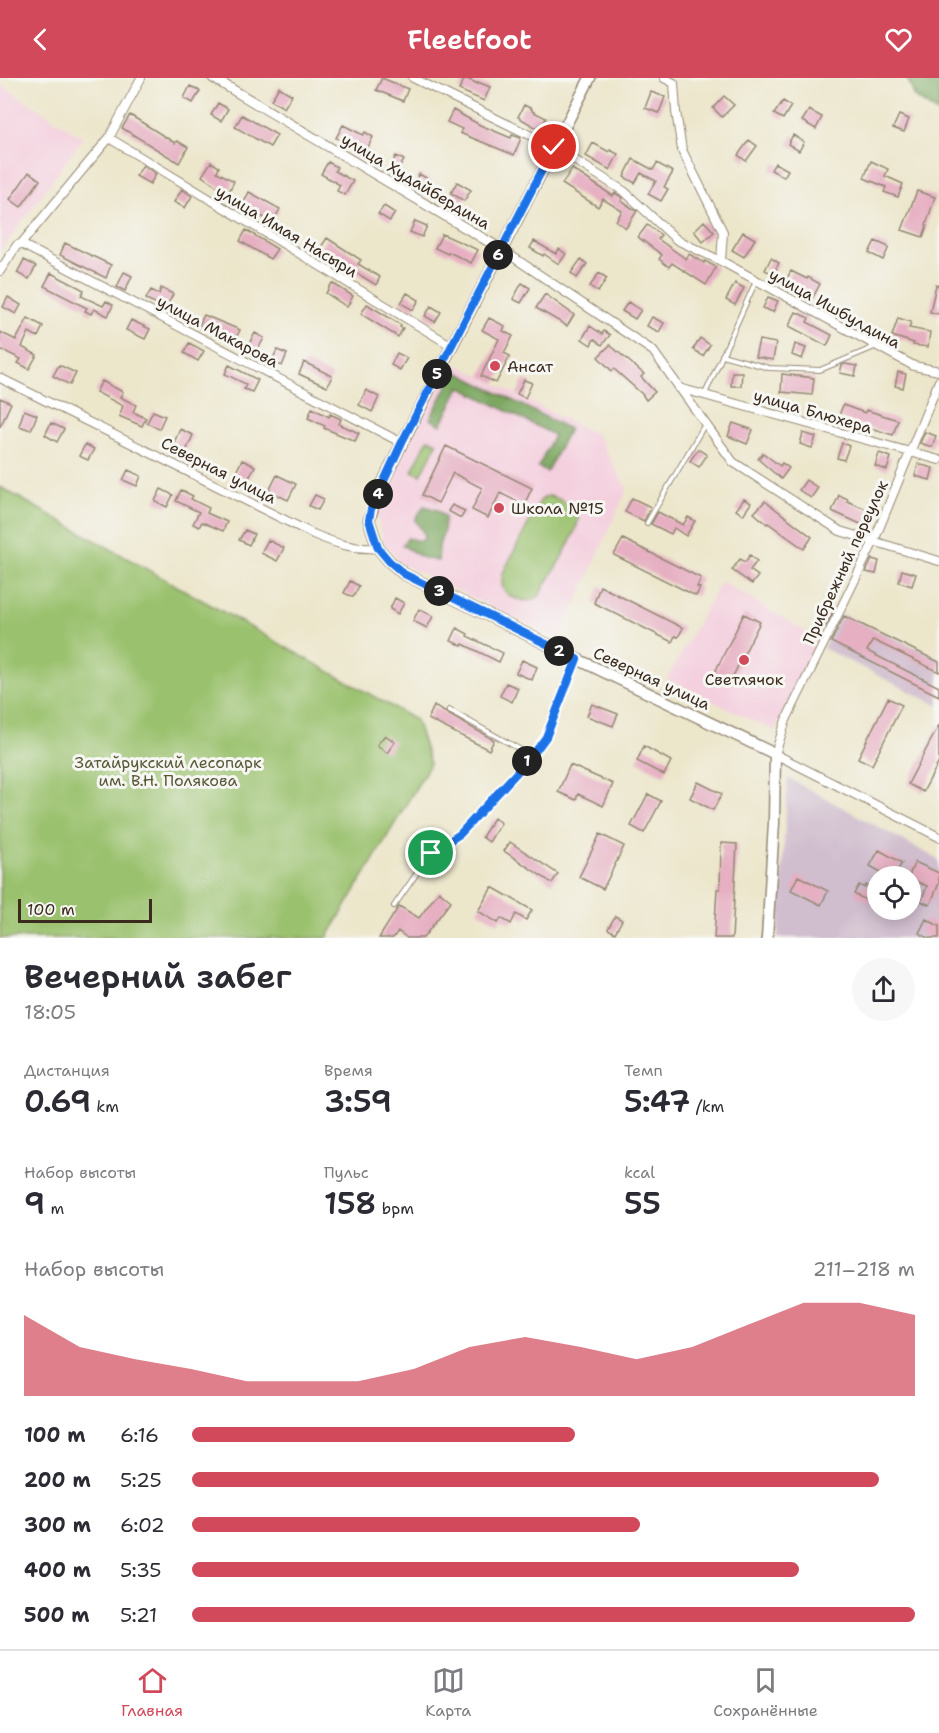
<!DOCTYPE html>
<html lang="ru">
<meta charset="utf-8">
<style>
body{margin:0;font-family:"Shantell Sans",sans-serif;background:#f7f7f7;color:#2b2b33;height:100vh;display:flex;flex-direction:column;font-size:22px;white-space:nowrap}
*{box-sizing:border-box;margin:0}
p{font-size:20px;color:#7c7c81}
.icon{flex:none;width:33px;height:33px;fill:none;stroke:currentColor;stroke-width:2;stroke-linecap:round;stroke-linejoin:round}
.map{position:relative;height:860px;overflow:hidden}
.panel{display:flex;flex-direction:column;background:#fff;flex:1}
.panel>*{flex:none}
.buttons{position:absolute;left:867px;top:788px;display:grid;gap:12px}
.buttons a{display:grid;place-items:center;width:54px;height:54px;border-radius:50%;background:#fff;box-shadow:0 3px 15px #0003;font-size:30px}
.scale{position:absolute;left:18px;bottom:15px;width:134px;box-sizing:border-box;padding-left:6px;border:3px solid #3b2a1e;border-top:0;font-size:16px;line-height:21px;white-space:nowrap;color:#3b2a1e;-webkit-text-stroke:4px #f6f6f2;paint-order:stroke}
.pin{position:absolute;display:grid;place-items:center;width:51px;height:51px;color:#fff;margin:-26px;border:3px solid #fff;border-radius:50%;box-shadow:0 2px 6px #0007}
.km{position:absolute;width:30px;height:30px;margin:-15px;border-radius:50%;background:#222;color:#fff;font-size:16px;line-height:30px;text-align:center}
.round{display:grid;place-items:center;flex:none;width:63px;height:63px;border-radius:32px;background:#f7f7f7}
.head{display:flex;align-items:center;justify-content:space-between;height:102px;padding:0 24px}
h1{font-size:33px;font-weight:600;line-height:45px}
.figures{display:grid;grid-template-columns:repeat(3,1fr);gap:9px;height:102px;padding:6px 24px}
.figures div{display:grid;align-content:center}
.figures b{font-size:30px;font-weight:600}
.figures small{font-size:16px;font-weight:400}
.figures p{font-size:16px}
.chart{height:168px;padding:12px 24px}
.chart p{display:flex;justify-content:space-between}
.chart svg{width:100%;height:108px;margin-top:6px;fill:#d1495b;opacity:.7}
ul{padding:0 24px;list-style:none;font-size:20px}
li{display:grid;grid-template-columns:96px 72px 1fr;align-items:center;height:45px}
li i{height:15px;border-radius:8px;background:#d1495b}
header{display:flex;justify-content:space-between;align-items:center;height:78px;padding:0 24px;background:#d1495b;color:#fff;font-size:27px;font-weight:600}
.tabs{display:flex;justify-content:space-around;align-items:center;height:84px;border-top:2px solid #e1e1e2;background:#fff;font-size:16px;color:#7c7c81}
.tabs a{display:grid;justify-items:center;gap:3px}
.tabs .on{color:#d1495b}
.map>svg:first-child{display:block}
</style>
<header><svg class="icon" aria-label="back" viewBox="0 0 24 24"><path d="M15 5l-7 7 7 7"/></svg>Fleetfoot<svg class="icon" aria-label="heart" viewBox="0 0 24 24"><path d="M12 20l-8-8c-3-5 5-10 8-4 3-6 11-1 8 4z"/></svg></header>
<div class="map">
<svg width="939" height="860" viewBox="0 0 939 860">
<rect width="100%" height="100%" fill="#f6f6f2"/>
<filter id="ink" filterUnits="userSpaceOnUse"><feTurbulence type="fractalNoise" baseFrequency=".0167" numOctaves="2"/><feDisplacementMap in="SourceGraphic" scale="12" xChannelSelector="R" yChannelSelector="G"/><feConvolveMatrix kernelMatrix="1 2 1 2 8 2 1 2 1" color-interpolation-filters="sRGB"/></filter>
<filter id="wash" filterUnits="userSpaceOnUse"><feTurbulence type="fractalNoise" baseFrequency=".008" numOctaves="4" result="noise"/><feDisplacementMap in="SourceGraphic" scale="24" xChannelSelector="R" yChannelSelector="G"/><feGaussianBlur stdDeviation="1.35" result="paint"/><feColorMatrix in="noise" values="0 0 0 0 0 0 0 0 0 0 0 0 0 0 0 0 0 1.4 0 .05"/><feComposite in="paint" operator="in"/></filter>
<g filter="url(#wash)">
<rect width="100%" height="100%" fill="#ece6cb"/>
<path fill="#f4cfde" d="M 0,6 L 83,60 L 0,174 Z
M 452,284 L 597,357 L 627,411 L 560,562 L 400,485 L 384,465 L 377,439 L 380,421 Z
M 721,503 L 821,563 L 774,653 L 667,601 Z"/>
<path fill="#d0bdce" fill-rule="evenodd" d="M 842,536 L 939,580 L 939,628 L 823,570 Z
M 788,700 L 939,782 L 939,860 L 778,860 ZM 878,798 L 910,798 L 910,831 L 878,831 Z"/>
<path fill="#9ac16d" stroke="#6a7646" stroke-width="1.5" d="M 428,361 L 437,365 L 421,397 L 412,393 Z
M 0,409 L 416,642 L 430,686 L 327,860 L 0,860 Z
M 549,418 C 559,420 575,428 578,439 C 581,451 546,505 539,518 C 530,527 509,522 503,510 C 501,505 502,500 503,495 L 540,423 L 545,419 Z"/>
<path fill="#7ba760" stroke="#5b683f" stroke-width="1.5" d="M 907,0 L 939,0 L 939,36 L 915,19 Z
M 455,293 L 569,351 L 547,394 L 538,389 L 554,357 L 460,309 L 441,347 L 430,341 Z
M 424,428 L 437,432 L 445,439 L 444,452 L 439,468 L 438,483 L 423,480 L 402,467 L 408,460 L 420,463 L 423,462 L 425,457 L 415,442 Z"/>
<g id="blocks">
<path fill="#e6afc2" d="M 382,0 L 408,11 L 403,23 L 376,12 Z
M 465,0 L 478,6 L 478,4 L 490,9 L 484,23 L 459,12 Z
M 190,8 L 200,13 L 193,25 L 184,20 Z
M 279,9 L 292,17 L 284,30 L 271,22 Z
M 651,14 L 665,19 L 659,35 L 645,30 Z
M 724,18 L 734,27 L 722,39 L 713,30 Z
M 783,23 L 791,28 L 783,41 L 774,36 Z
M 218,25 L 228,31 L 221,43 L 211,37 Z
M 524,27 L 532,31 L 532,33 L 546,40 L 540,52 L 518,39 Z
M 453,32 L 480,47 L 511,60 L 512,57 L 521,60 L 514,77 L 460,55 L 462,51 L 447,44 Z
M 809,32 L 822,39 L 816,51 L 802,43 Z
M 130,37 L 175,65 L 177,63 L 188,69 L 179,85 L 122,50 Z
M 242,37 L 277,57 L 270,69 L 235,49 Z
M 899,37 L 909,41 L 904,54 L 893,50 Z
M 343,47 L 363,57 L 365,54 L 373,59 L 366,73 L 336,60 Z
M 793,57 L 804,64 L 799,73 L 788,66 Z
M 749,62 L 757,68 L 746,83 L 738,77 Z
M 593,65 L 609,74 L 610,72 L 618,76 L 610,92 L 586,78 Z
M 396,78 L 404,82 L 397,95 L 389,91 Z
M 633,81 L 653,92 L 657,85 L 673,94 L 664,109 L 668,111 L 661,123 L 648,116 L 656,103 L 641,95 L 635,105 L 624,99 Z
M 871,83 L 888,91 L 885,98 L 903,106 L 898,119 L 884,114 L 886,109 L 864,100 Z
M 211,84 L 219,89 L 217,94 L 234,103 L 228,116 L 202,98 Z
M 328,84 L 337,89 L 335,93 L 353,103 L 345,117 L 337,113 L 340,107 L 321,96 Z
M 775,85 L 788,92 L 784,99 L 771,92 Z
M 143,87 L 156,96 L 150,106 L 136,98 Z
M 572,91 L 613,118 L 615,115 L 623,120 L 621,123 L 637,133 L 626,150 L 616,143 L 622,133 L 603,121 L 598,129 L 562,106 Z
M 29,94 L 40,102 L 21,129 L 10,121 Z
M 419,96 L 430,102 L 425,111 L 414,106 Z
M 457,104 L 471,112 L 464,123 L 451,115 Z
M 182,111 L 192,118 L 185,130 L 174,124 Z
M 917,113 L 935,119 L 926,147 L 927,148 L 923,159 L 902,152 Z
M 249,114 L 280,131 L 272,145 L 243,126 Z
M 384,128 L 395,135 L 390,143 L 378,136 Z
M 415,143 L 427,148 L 422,159 L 410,154 Z
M 704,143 L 714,154 L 703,164 L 694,153 Z
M 647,147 L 661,157 L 658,161 L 686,181 L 689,176 L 704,185 L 705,183 L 716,189 L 706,207 L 672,185 L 669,189 L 659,181 L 662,177 L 638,159 Z
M 246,152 L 277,171 L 270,181 L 240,163 Z
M 743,154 L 755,161 L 744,179 L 732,172 Z
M 442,156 L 478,172 L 471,185 L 449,174 L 448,176 L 435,170 Z
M 327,160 L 361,182 L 358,186 L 380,199 L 376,207 L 319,172 Z
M 534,163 L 556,176 L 559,171 L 566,176 L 559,186 L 544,176 L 543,178 L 530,170 Z
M 875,163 L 889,169 L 883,182 L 869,175 Z
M 65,165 L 111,187 L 106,200 L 60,177 Z
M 771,180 L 779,185 L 773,196 L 765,192 Z
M 581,181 L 587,186 L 577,200 L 571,195 Z
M 24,182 L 36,188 L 29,201 L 17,195 Z
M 791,193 L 807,201 L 808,199 L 820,206 L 812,221 L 799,214 L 801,211 L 785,204 Z
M 124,194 L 132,198 L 125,213 L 117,209 Z
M 51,195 L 84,212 L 81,218 L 103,228 L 106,223 L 113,227 L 108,238 L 94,231 L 91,236 L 85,233 L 87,230 L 44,208 Z
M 599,195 L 607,200 L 598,214 L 590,208 Z
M 332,205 L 353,218 L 347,229 L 326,215 Z
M 522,205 L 530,210 L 521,225 L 513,221 Z
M 735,205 L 744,210 L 735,227 L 726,222 Z
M 936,207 L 939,208 L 939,236 L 930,234 Z
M 161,210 L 173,216 L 166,230 L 146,221 L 151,212 L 159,216 Z
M 407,215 L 419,222 L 413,232 L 401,225 Z
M 545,216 L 574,237 L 567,248 L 536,230 Z
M 8,219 L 21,227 L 16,236 L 3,229 Z
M 768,219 L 778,223 L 773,234 L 763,230 Z
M 628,224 L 641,232 L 635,241 L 622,233 Z
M 367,226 L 401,247 L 400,249 L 403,250 L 398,259 L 361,236 Z
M 431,228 L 441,234 L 435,244 L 425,238 Z
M 796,234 L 809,240 L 807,244 L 832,257 L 827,268 L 789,248 Z
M 204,237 L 240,252 L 234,264 L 199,247 Z
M 652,239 L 664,245 L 659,254 L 647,248 Z
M 28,240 L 43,248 L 38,259 L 29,254 L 22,269 L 37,277 L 29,291 L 18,285 L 21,281 L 0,271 L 0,254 L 16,262 Z
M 489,240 L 505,248 L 503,253 L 513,258 L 504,275 L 510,278 L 496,305 L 481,298 L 499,261 L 482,252 Z
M 898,240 L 911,244 L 909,250 L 930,254 L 928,269 L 913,267 L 914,265 L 892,258 Z
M 131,242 L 150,251 L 145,261 L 126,252 Z
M 590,248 L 602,256 L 604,253 L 610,257 L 602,267 L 594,261 L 591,267 L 582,261 Z
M 255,255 L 264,260 L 256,275 L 247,270 Z
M 700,260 L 710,267 L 703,278 L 693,271 Z
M 759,262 L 776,265 L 773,282 L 755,279 Z
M 189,265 L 204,273 L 198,283 L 184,275 Z
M 795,266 L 806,270 L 802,281 L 792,277 Z
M 610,267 L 644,296 L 641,299 L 655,314 L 646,322 L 642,316 L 614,291 L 612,293 L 598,279 Z
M 277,272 L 287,276 L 282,288 L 272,283 Z
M 397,275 L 407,280 L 400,292 L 391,287 Z
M 304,284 L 332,298 L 327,309 L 299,296 Z
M 845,286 L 857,288 L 855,298 L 840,295 L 842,287 Z
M 59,287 L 76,295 L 70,307 L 53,298 Z
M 229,287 L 258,302 L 252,314 L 244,311 L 246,306 L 225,296 Z
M 732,294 L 742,294 L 741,308 L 731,308 Z
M 898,294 L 906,296 L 903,310 L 895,308 Z
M 782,296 L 814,300 L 812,317 L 781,314 Z
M 524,302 L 532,305 L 525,320 L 517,316 Z
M 102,303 L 123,314 L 120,319 L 136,327 L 133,334 L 146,340 L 142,348 L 119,338 L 123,328 L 96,314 Z
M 366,312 L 379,319 L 372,334 L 359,327 Z
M 0,320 L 11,325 L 0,349 Z
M 843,327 L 865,335 L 866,332 L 898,342 L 893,357 L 838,340 Z
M 312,330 L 329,339 L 330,336 L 341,341 L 339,346 L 359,355 L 355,363 L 324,350 L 325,348 L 308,340 Z
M 24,332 L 37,337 L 31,352 L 19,348 Z
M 153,333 L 165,338 L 159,351 L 147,345 Z
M 51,345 L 64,351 L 57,364 L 45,357 Z
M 733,345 L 753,352 L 747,366 L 728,358 Z
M 180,351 L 193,357 L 186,373 L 173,367 Z
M 925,354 L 936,358 L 932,369 L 920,365 Z
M 803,355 L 816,359 L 812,370 L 800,366 Z
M 842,365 L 849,368 L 844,382 L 837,380 Z
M 85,367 L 94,371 L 88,382 L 79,378 Z
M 446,368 L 532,410 L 524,427 L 500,415 L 488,440 L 472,432 L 482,410 L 453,395 L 438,425 L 422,417 Z
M 698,371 L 707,377 L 699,389 L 690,383 Z
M 763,375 L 780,388 L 782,385 L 789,390 L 781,401 L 758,381 Z
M 879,375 L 891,379 L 887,392 L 875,388 Z
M 242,382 L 255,388 L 248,402 L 235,396 Z
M 918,386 L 933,390 L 930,402 L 915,398 Z
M 128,392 L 141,398 L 137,408 L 123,402 Z
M 277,397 L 296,406 L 288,422 L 269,413 Z
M 806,402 L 818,410 L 811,420 L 799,412 Z
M 161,411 L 173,417 L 167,429 L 155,423 Z
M 181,412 L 193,418 L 191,421 L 209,430 L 207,435 L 227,444 L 223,453 L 202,444 L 199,449 L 193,446 L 199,434 L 176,423 Z
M 315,417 L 324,421 L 318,432 L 309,428 Z
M 839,417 L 848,421 L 847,423 L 871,433 L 865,448 L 832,433 Z
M 632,420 L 651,429 L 644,443 L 625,434 Z
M 744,421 L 751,425 L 743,437 L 736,432 Z
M 765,423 L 812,459 L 804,471 L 768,445 L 767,446 L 754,435 Z
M 452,427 L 465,433 L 461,440 L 448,433 Z
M 658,434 L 683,447 L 688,439 L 695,443 L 686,458 L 674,450 L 671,456 L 651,446 Z
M 245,452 L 254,456 L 249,467 L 239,462 Z
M 623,461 L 701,500 L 697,509 L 700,510 L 696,518 L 614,477 Z
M 268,462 L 284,470 L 277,483 L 261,475 Z
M 750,477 L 757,483 L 750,492 L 758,498 L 752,506 L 732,492 L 740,481 L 745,484 Z
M 872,481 L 879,483 L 876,496 L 866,494 Z
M 902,492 L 916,496 L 912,508 L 899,504 Z
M 350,503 L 359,508 L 353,519 L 344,515 Z
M 600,508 L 683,550 L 678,559 L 675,558 L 672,564 L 594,525 Z
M 395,520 L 404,525 L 398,536 L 390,531 Z
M 419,531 L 433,538 L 427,550 L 413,543 Z
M 823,532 L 832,536 L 825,549 L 818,546 Z
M 744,536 L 760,544 L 729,606 L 713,598 Z
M 844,538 L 939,584 L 939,594 L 873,562 L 867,573 L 939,609 L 939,618 L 831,564 Z
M 457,550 L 468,556 L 467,558 L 503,575 L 499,584 L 463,566 L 462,568 L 451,563 Z
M 522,582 L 537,589 L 532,602 L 516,595 Z
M 506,605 L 518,610 L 512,624 L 500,618 Z
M 888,620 L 902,627 L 872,687 L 858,680 Z
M 592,626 L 618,636 L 613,648 L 587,638 Z
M 434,628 L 494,662 L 489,672 L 428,641 Z
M 939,647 L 939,684 L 923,714 L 908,706 Z
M 385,657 L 395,664 L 387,675 L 377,667 Z
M 644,668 L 671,683 L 664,697 L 637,683 Z
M 570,687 L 613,706 L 603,728 L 578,716 L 576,722 L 558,714 Z
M 698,704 L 722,716 L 713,732 L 690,720 Z
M 648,716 L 661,723 L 644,755 L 631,748 Z
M 494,740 L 501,745 L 489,764 L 482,759 Z
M 600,756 L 624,768 L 603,811 L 579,799 Z
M 510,764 L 558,796 L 552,805 L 504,773 Z
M 721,765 L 737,766 L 732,860 L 714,860 L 717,811 L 720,811 Z
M 879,772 L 902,785 L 894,798 L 888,798 L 870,788 Z
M 915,784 L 939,795 L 939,805 L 930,827 L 921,823 L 927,808 L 910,801 L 910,795 Z
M 798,798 L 828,813 L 821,827 L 791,812 Z
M 859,807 L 865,810 L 866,807 L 878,813 L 878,828 L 854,816 Z
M 492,809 L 532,832 L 526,842 L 516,836 L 511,846 L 501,840 L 498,845 L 478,833 Z
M 439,813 L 451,823 L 423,860 L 407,860 L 398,853 L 393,860 L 379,860 L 399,828 L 419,840 Z
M 615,838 L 622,842 L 615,855 L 608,851 Z
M 926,841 L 939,848 L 939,860 L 928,860 L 919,855 Z"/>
</g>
</g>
<g filter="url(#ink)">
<use href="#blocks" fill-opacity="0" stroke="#948874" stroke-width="1.5"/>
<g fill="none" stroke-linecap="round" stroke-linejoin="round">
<defs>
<path id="service" d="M 722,277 L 769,290 L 820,292 L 877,268
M 705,316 L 756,203
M 647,445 L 705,346
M 449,632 L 532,678
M 394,828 L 431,775 L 461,756 L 511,699 L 532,678 L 546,659 L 576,582"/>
<path id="minor" d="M 413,0 L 554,69 L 625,114 L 677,162 L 721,183 L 914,288 L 939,293
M 664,0 L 674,5 L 676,34 L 682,72 L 723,154 L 721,183
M 109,60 L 452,268
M 21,166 L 402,365
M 501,171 L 653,273 L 733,384 L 840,453 L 939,483
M 0,193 L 17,167 L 21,166 L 109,60 L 141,0
M 0,300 L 313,456 C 334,465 354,472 378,470
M 939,303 L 874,463 L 786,642 L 775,676 L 939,759
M 679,310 L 939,382"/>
<path id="tertiary" d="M 213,0 L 501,171"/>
<path id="secondary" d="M 590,0 L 402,365 L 377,417 L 369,442 L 378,470 L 389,483 L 404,496 L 577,581 L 775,676 L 774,745 L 767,860"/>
</defs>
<use href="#service" stroke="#948874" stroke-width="6"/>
<use href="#minor" stroke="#948874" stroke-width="10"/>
<use href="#tertiary" stroke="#948874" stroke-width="11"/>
<use href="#secondary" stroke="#948874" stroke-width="13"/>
<use href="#service" stroke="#fff" stroke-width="4"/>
<use href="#minor" stroke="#fff" stroke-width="8"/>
<use href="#tertiary" stroke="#fff" stroke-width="9"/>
<use href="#secondary" stroke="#fff" stroke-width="10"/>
</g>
</g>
<g fill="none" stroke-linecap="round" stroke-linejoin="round" filter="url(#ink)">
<defs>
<path id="route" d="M 431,775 L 460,756 L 532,678 L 546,659 L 577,581 L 404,496 L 389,483 L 378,470 L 369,442 L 371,431 L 402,364 L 554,69"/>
</defs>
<use href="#route" stroke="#fff" stroke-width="12"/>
<use href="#route" stroke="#1a73e8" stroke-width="8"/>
</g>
<g fill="#d1495b" stroke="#f6f6f2" stroke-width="2">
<circle cx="495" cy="288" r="6"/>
<circle cx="499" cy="430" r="6"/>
<circle cx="744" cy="582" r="6"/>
</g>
<g text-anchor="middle" stroke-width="6" stroke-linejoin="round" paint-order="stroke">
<g font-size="16" fill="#3b2a1e" stroke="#f6f6f2">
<text transform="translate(416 103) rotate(31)" y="6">улица Худайбердина</text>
<text transform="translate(287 153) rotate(31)" y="6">улица Имая Насыри</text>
<text transform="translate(835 230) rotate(29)" y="6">улица Ишбулдина</text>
<text transform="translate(218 253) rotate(28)" y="6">улица Макарова</text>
<text transform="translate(813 333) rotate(16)" y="6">улица Блюхера</text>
<text transform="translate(219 392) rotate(27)" y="6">Северная улица</text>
<text transform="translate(845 484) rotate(-65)" y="6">Прибрежный переулок</text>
<text transform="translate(652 600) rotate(25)" y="6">Северная улица</text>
</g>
<g font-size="16" fill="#3b2a1e" stroke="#f6f6f2" text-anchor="start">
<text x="507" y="294">Ансат</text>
<text x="511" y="436">Школа №15</text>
<text x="744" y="607" text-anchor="middle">Светлячок</text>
</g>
<g font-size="16" fill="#585736" stroke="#f6f6f2">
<text x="168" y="690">Затайрукский лесопарк<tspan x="168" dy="18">им. В.Н. Полякова</tspan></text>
</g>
</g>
</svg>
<div class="buttons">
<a><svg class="icon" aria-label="locate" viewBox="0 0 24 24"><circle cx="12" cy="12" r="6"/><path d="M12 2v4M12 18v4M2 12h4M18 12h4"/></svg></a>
</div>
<div class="scale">100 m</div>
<div class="pin" style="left:431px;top:775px;background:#1e9e55"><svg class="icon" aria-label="arrive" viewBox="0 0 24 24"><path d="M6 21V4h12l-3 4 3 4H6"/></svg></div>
<div class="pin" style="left:554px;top:69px;background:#d93025"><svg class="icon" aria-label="check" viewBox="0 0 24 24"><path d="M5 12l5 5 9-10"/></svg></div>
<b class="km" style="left:527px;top:683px">1</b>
<b class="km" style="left:559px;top:573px">2</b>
<b class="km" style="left:439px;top:513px">3</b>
<b class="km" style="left:378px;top:416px">4</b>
<b class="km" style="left:437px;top:296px">5</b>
<b class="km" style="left:498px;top:177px">6</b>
</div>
<section class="panel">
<div class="head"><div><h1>Вечерний забег</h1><p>18:05</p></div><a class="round"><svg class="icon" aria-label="share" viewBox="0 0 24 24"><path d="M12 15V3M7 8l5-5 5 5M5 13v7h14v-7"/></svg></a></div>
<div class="figures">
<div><p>Дистанция</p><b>0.69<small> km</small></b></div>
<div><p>Время</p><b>3:59</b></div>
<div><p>Темп</p><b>5:47<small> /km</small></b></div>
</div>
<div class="figures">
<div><p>Набор высоты</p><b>9<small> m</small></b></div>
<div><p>Пульс</p><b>158<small> bpm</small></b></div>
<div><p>kcal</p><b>55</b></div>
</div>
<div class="chart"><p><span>Набор высоты</span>211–218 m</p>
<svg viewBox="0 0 160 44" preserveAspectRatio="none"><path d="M0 44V11L10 24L20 29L30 33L40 38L50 38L60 38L70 33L80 24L90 20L100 24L110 29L120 24L130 15L140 6L150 6L160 11V44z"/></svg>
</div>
<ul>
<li><b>100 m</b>6:16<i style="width:53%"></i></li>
<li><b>200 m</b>5:25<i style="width:95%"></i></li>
<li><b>300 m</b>6:02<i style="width:62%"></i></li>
<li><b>400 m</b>5:35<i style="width:84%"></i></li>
<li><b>500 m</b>5:21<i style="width:100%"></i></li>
</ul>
</section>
<nav class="tabs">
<a class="on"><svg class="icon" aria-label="home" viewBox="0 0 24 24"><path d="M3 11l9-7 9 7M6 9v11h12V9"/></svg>Главная</a>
<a><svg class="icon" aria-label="map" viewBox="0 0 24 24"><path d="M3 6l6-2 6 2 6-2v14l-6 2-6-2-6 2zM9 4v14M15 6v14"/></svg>Карта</a>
<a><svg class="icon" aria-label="saved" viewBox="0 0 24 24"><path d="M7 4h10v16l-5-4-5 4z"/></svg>Сохранённые</a>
</nav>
